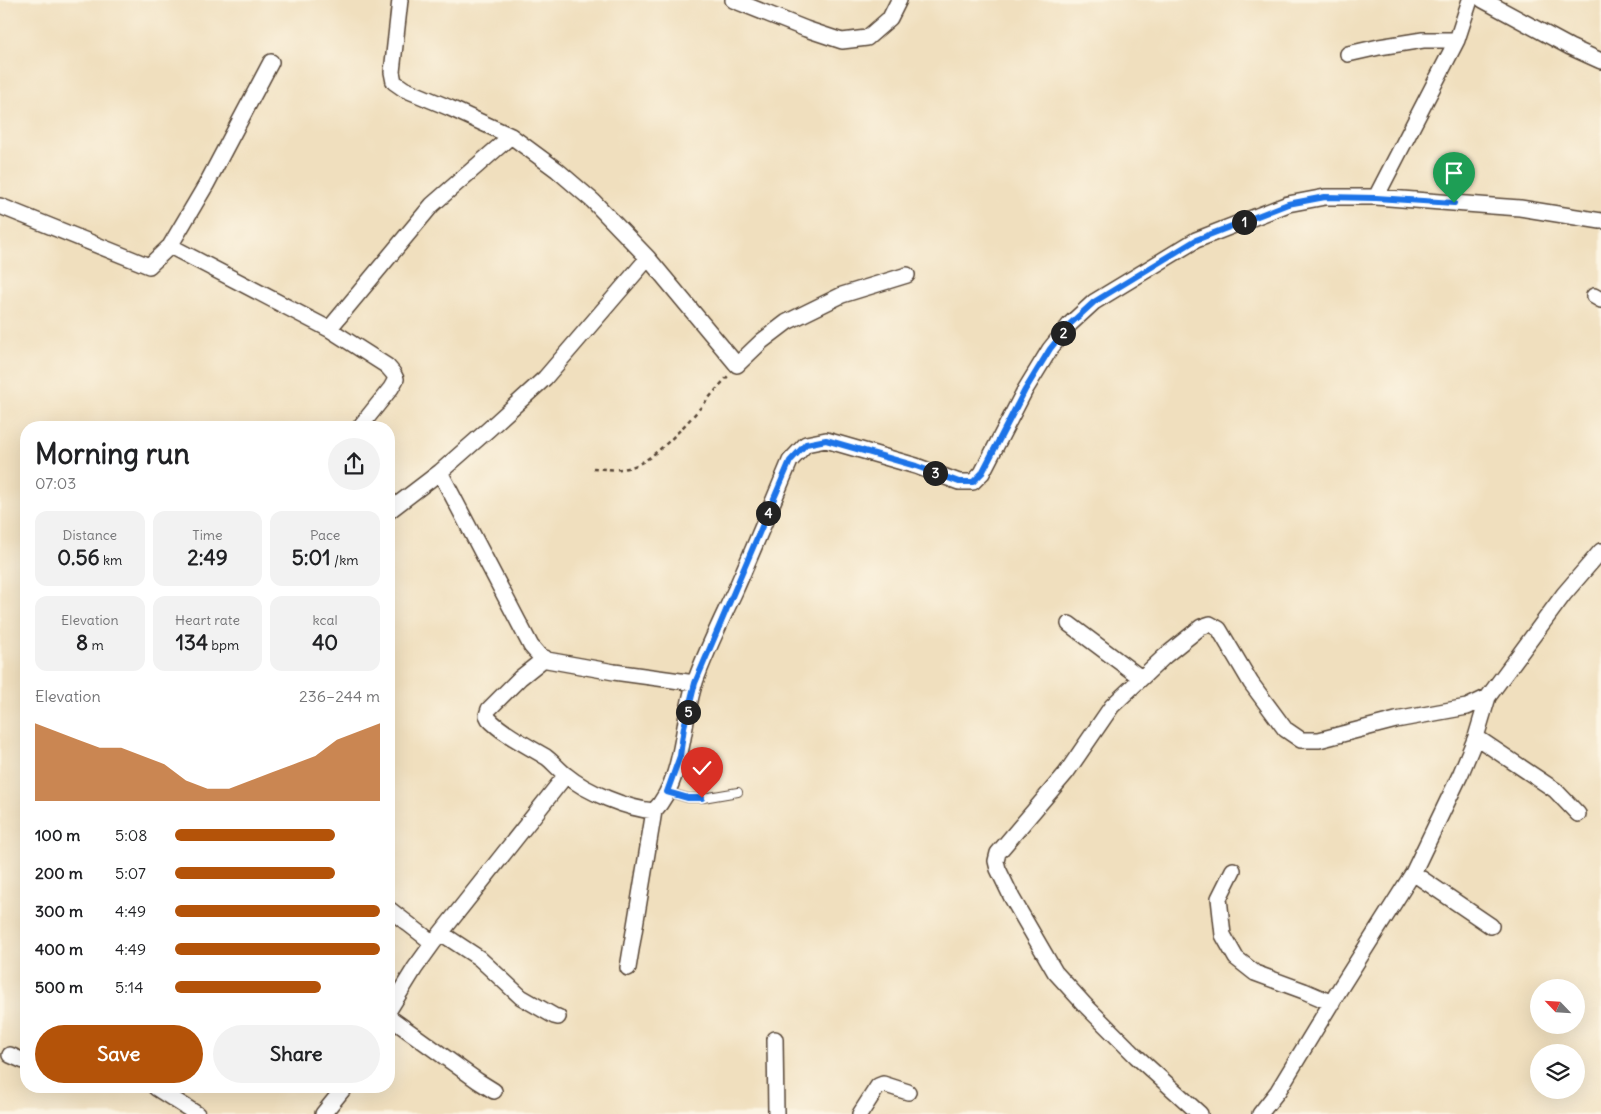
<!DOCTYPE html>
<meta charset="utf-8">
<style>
body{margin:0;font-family:Delius,sans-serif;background:#f2f2f2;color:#202124;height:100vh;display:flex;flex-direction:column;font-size:19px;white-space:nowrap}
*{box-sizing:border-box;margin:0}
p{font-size:16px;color:#757577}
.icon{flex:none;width:28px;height:28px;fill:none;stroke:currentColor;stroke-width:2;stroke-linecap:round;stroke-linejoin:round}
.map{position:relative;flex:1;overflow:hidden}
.details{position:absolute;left:20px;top:421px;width:375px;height:672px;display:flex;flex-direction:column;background:#fff;border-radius:20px;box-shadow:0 5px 20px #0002}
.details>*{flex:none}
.needle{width:32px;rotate:295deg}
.buttons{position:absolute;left:1530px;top:979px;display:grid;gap:10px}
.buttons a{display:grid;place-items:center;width:55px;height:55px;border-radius:50%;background:#fff;box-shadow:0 5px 20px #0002;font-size:25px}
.pin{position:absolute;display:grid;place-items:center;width:42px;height:42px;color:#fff;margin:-51px -21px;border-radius:50% 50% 50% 0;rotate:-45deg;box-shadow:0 0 5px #0007}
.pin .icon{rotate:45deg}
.km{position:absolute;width:25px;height:25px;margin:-12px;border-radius:50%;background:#222;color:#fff;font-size:14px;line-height:25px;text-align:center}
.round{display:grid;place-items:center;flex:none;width:52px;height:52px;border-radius:26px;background:#f2f2f2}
.summary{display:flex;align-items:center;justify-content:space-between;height:85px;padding:0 15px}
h1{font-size:28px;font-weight:800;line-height:38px}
.metrics{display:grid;grid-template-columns:repeat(3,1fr);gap:8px;height:85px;padding:5px 15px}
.metrics div{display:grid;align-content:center;border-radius:12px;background:#f2f2f2;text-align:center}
.metrics b{font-size:21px;font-weight:800}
.metrics small{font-size:14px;font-weight:400}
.metrics p{font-size:14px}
.chart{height:140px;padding:10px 15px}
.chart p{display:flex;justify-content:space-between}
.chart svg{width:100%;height:90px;margin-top:5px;fill:#b45309;opacity:.7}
.action{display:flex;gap:10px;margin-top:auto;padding:10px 15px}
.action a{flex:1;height:58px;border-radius:30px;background:#b45309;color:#fff;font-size:20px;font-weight:800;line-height:58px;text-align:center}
.action a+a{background:#f2f2f2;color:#202124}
ul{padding:0 15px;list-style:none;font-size:16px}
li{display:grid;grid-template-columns:80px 60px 1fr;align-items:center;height:38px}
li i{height:12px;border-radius:6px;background:#b45309}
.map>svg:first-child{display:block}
</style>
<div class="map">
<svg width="1601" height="1114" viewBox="0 0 1601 1114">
<rect width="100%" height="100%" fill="#fcf5e5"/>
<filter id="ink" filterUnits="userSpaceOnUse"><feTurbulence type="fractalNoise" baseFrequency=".02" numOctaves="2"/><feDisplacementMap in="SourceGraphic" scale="10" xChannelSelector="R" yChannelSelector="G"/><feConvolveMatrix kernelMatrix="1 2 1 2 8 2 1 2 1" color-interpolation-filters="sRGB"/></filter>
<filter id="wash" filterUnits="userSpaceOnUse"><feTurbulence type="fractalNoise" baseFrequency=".0096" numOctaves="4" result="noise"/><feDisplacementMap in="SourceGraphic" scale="20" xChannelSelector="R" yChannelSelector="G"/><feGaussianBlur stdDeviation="1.12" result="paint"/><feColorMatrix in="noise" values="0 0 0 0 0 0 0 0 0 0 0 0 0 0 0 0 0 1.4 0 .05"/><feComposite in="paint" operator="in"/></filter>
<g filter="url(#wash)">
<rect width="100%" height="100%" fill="#f0dfbe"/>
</g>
<g filter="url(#ink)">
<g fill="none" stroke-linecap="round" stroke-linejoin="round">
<defs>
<path id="lane" d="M 667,792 L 688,798 L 703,798 L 738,792"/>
<path id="street" d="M 400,0 L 392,72 L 394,82 L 404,89 L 450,108 L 511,136 L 557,170 L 593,201 L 648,258 L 737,365 L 762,341 L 787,322 L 842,295 L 907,275
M 733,0 L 806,29 L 842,41 L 867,38 L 890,18 L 899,0
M 1483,0 L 1570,47 L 1601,61
M 1348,54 L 1379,47 L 1423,40 L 1457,40
M 1376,197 L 1457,40 L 1470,0
M 0,206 L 149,266 L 170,246 L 206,185 L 271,62
M 170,246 L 329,329 L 387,366 L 393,373 L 396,379 L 391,388 L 359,428
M 1594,296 L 1601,300
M 329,329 L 432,205 L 511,136
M 440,472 L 531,646 L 538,654 L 547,660 L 614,672 L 695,683
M 389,511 L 440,472 L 489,429 L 545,378 L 648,258
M 1069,624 L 1141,678
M 545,658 L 520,678 L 489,709 L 487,715 L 489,719 C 503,734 528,746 546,757 C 553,762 559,770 566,775 C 586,792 628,809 654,811 C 685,778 681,723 695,682 C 706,651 721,621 735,591 C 754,548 772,504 790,461 L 806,444 L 826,440 L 916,466 L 959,482 L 973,482 L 982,473 L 1025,390 L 1050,349 L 1070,324 L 1094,302 L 1196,240 L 1288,204 L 1325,197 L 1376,197 L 1492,206 L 1520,208 L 1601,221
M 1476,737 L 1555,790 L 1578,814
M 1233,870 L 1219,898 L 1223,935 L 1236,958 L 1255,973 L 1304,991 L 1332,1003
M 1413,873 L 1491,926
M 389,909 L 433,943
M 441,933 L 479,958 L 521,997 L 554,1016 L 558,1017
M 628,968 L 654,811
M 389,1010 L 415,968 L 433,943 L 566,775
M 389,1017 L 478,1081 L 494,1091
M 775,1039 L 776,1114
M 10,1055 L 26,1062
M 156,1088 L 197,1114
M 323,1114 L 344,1088
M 860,1114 L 878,1086 L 883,1084 L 908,1092
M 1200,1114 L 1136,1056 L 1084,1004 L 1055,972 L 1012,898 L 998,869 L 996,861 L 998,853 L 1066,773 L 1112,706 L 1165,656 L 1201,627 L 1210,624 L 1219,629 L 1251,683 L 1285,729 L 1301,740 L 1319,740 L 1396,720 L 1467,707 L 1488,697 L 1564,594 L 1601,551
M 1260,1114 L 1278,1091 L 1341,987 L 1413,873 L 1461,773 L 1476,737 L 1488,697"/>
</defs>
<use href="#lane" stroke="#564536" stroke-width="10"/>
<use href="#street" stroke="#564536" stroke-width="18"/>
<path stroke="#564536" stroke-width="2.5" stroke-dasharray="4 4" stroke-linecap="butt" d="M 593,468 C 605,469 619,471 631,467 C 662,458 706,400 728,376"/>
<use href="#lane" stroke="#fff" stroke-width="8"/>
<use href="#street" stroke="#fff" stroke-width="15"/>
</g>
</g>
<g fill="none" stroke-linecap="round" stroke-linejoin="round" filter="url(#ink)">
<defs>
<path id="route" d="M 702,798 L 688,798 L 667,792 L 680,756 L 684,727 L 695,683 L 790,461 L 806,444 L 826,440 L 916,466 L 959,482 L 973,482 L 982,473 L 1025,390 L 1050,349 L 1070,324 L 1094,302 L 1196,240 L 1288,204 L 1325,197 L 1376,198 L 1454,203"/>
</defs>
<use href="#route" stroke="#fff" stroke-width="10"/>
<use href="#route" stroke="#1a73e8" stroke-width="6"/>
</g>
</svg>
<div class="buttons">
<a><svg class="needle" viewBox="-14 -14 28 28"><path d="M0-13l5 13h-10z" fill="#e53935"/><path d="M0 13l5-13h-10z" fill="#757577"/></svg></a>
<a><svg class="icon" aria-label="layers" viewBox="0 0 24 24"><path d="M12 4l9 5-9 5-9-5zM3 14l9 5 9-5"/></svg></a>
</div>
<div class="pin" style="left:1454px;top:203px;background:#1e9e55"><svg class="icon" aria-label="arrive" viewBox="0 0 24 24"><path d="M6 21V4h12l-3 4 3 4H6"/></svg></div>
<div class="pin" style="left:702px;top:798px;background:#d93025"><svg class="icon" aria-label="check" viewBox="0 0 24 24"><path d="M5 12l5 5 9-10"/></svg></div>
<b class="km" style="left:1244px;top:222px">1</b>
<b class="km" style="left:1063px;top:333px">2</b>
<b class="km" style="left:935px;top:473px">3</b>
<b class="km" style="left:768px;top:513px">4</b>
<b class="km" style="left:688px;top:712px">5</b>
<section class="details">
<div class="summary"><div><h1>Morning run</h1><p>07:03</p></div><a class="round"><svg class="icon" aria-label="share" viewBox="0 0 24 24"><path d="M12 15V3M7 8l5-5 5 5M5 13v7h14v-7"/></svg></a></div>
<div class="metrics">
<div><p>Distance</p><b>0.56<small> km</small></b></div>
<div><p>Time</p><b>2:49</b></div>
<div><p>Pace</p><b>5:01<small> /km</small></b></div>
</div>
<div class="metrics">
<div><p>Elevation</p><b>8<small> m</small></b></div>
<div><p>Heart rate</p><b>134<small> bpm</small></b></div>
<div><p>kcal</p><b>40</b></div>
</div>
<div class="chart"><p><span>Elevation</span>236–244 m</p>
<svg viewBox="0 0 160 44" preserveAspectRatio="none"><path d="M0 44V6L10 10L20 14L30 18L40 18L50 22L60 26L70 34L80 38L90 38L100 34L110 30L120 26L130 22L140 14L150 10L160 6V44z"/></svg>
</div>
<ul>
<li><b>100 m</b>5:08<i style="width:78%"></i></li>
<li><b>200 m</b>5:07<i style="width:78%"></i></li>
<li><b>300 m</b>4:49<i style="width:100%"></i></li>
<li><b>400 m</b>4:49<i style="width:100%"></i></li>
<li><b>500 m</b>5:14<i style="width:71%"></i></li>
</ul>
<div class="action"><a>Save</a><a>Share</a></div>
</section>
</div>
